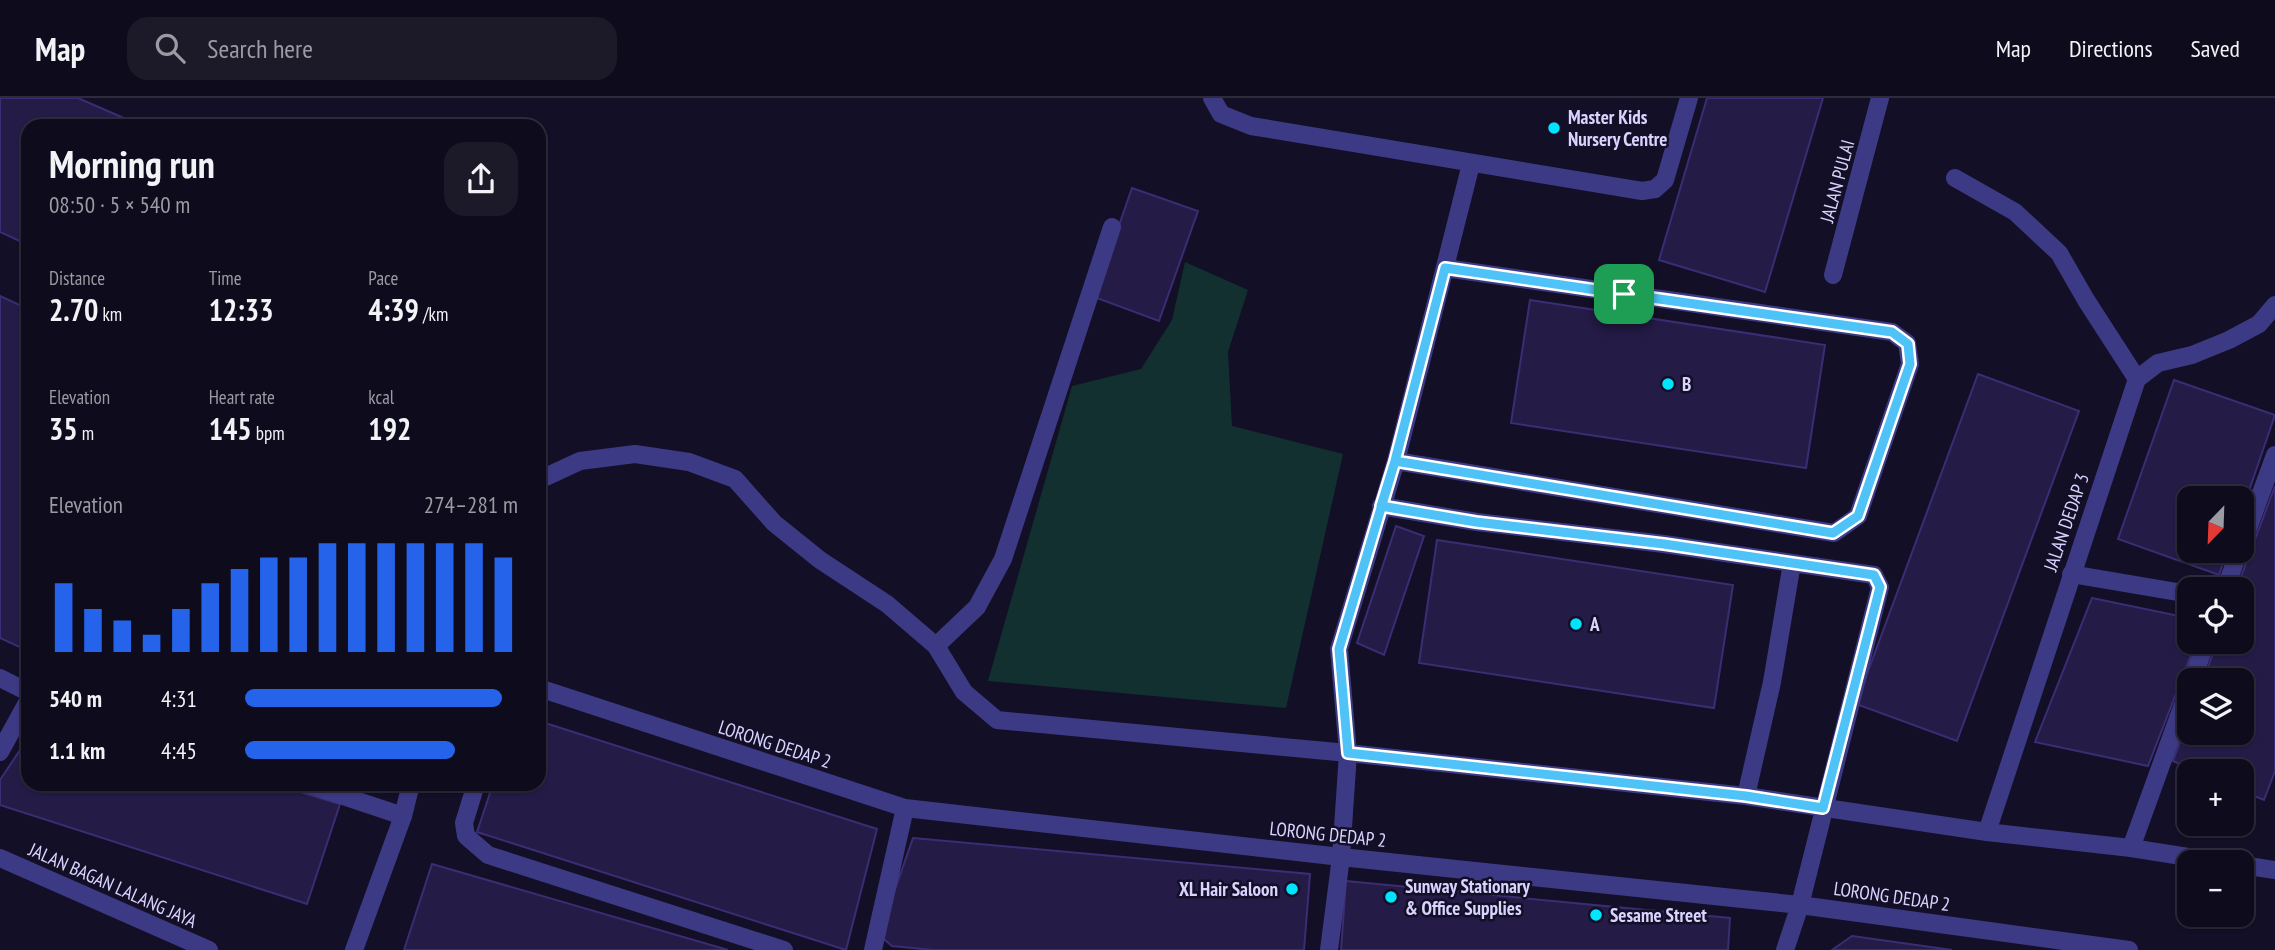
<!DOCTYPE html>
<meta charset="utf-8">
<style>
body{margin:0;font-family:"PT Sans Narrow",sans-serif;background:#1c1929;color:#f1f3f6;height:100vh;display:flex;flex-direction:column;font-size:26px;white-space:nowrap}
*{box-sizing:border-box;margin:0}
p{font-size:23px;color:#9b9ba3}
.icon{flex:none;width:38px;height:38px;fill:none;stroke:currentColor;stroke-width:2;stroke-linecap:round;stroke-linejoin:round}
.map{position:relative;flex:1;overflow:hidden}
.panel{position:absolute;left:21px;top:21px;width:525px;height:672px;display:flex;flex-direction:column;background:#0e0b1c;border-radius:21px;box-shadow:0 2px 5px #0004,0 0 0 2px #2e2b3b}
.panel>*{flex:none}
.needle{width:46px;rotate:203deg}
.buttons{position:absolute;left:2177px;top:388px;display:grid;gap:14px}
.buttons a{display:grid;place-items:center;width:77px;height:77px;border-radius:14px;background:#0e0b1c;box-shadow:0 2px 5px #0004,0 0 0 2px #2e2b3b;font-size:35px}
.pin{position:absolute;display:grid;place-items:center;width:60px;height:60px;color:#fff;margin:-30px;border-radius:14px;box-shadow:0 4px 10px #0006}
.round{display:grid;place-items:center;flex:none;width:74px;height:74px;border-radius:21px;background:#1c1929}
.summary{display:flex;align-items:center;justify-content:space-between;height:119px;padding:0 28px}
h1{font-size:38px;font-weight:700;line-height:52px}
.metrics{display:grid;grid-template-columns:repeat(3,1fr);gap:10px;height:119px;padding:7px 28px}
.metrics div{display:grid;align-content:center}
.metrics b{font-size:30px;font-weight:700}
.metrics small{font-size:19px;font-weight:400}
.metrics p{font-size:19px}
.chart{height:196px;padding:14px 28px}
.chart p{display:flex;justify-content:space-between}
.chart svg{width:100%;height:126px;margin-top:7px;stroke:#2563eb;stroke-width:6}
ul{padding:0 28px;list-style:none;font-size:23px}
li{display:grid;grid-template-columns:112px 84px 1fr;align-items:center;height:52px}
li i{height:18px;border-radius:9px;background:#2563eb}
header{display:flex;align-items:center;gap:42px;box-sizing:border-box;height:98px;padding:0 35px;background:#0e0b1c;border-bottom:2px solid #2e2b3b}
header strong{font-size:33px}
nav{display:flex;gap:38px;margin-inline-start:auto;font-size:24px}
.search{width:490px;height:63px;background:#1c1929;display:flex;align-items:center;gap:18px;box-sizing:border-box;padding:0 24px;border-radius:21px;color:#9b9ba3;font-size:26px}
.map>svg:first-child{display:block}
</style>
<header>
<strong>Map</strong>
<div class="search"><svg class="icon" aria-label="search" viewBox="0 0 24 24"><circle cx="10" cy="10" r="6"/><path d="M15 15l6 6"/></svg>Search here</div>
<nav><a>Map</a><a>Directions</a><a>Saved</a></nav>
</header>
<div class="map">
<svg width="2275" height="852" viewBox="0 0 2275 852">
<rect width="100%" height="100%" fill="#130f26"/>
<path fill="#12302f" d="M 1185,164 L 1248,192 L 1228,254 L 1232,328 L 1343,356 L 1286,610 L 988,583 L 1072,288 L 1141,271 L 1172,222 Z"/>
<path fill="#241b47" stroke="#3b2d73" stroke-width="2" d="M 0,0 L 78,0 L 142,28 L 28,28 L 28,147 L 0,134 Z
M 1707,0 L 1823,0 L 1765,194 L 1659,162 Z
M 1132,90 L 1198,113 L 1159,223 L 1094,199 Z
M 0,198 L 28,211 L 28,553 L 0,540 Z
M 1530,202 L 1825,247 L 1806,370 L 1511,325 Z
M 1978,276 L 2079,313 L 1957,643 L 1856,606 Z
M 2174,282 L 2275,317 L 2242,413 L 2242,401 L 2189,401 L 2189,453 L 2227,453 L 2219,477 L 2118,441 Z
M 2275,388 L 2275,673 L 2264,702 L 2242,693 L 2242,674 L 2198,674 L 2173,663 L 2189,619 L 2189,635 L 2242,635 L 2242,583 L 2203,583 L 2217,544 L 2242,544 L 2242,492 L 2236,492 Z
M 1396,428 L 1424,438 L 1384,557 L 1357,545 Z
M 1437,442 L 1733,487 L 1714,610 L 1419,565 Z
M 2092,500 L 2189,520 L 2189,544 L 2196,544 L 2148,668 L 2035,644 Z
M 539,623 L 877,731 L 846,852 L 477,734 L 493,686 L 539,686 Z
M 28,640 L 28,686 L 274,686 L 340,706 L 307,806 L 0,707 L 0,682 Z
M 913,740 L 1310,776 L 1304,852 L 933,852 L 892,848 L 879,837 Z
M 432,766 L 728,852 L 404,852 Z
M 1346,783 L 1730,820 L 1728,852 L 1341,852 Z
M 1852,838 L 1952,852 L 1832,852 Z"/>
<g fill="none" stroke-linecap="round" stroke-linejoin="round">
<path stroke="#3d3a85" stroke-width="18" d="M 1655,91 L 1665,82 L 1689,0
M 1396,363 L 1834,435 L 1858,418 L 1910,266 L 1907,245 L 1892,234 L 1445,170
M 2242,447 L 2275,357
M 2071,476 L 2189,496
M 2225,492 L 2239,453
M 936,548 L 977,509 L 1003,461 L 1112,129
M 0,580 L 28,594
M 2192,583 L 2206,544
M 0,654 L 28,603
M 307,686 L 403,718
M 476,686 L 464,725 L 466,738 L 488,757 L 784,852
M 2131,750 L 2189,590
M 873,852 L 905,710"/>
<path stroke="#3d3a85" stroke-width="18" d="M 1212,0 L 1221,16 L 1251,28 L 1642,93 L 1655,91
M 1955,80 L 2015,114 L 2059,155 L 2086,202 L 2137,281
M 1833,177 L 1880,0
M 539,382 L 580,363 L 635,356 L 689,364 L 735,381 L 774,425 L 820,462 L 887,506 L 936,548 L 964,594 L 997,622 L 1348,655 L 1746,698 L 1987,734 L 2131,750 L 2226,765
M 1381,408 L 1477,424 L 1664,446 L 1874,477 L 1880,489 L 1800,807 L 1785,852
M 539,590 L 905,710 L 1341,759 L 1800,807 L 2129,852
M 1746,698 L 1772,584 L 1792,465
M 1987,734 L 2137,281 L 2158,265 L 2192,257 L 2229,242 L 2259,226 L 2275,207
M 0,760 L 209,852
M 2242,767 L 2275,772
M 354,852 L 403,718 L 411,686
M 1329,852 L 1341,759 L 1348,655 L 1339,551 L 1396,363 L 1471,66"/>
</g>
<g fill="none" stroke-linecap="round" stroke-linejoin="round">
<defs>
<path id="route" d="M 1624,196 L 1445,170 L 1395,363 L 1339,551 L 1348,655 L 1746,698 L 1823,710 L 1880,489 L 1874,477 L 1664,446 L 1476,424 L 1381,408 L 1395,363 L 1833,435 L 1858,418 L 1910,266 L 1908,246 L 1892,234 L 1624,196"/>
</defs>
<use href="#route" stroke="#fff" stroke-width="14"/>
<use href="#route" stroke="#4fc3f7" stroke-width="9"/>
</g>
<g fill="#00e5ff" stroke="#130f26" stroke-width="2.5">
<circle cx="1554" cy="30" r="7"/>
<circle cx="1668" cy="286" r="7"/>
<circle cx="1576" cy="526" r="7"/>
<circle cx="1292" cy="791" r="7"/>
<circle cx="1391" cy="799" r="7"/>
<circle cx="1596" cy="817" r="7"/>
</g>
<g text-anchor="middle" stroke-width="5" stroke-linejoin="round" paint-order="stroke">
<g font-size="19" font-weight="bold" fill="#d9d4ff" stroke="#130f26" text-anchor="start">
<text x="1568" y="26">Master Kids<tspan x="1568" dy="22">Nursery Centre</tspan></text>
<text x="1682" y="293">B</text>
<text x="1590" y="533">A</text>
<text x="1405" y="795">Sunway Stationary<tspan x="1405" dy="22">&amp; Office Supplies</tspan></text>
<text x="1278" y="798" text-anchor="end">XL Hair Saloon</text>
<text x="1610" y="824">Sesame Street</text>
</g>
<g font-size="19" fill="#d9d4ff" stroke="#130f26">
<text transform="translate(1837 83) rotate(-75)" y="7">JALAN PULAI</text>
<text transform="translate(2066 424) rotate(-71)" y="7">JALAN DEDAP 3</text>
<text transform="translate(775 646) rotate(18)" y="7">LORONG DEDAP 2</text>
<text transform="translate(1328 736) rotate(6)" y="7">LORONG DEDAP 2</text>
<text transform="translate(113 787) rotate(24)" y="7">JALAN BAGAN LALANG JAYA</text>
<text transform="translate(1892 798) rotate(8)" y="7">LORONG DEDAP 2</text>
</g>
</g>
</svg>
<div class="buttons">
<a><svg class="needle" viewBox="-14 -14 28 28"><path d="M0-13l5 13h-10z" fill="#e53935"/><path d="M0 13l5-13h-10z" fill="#9b9ba3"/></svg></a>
<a><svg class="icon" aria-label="locate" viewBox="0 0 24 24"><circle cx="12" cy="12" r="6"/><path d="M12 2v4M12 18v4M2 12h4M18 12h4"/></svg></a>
<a><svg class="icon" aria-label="layers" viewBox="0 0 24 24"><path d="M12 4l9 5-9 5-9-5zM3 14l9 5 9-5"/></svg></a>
<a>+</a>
<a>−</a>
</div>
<div class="pin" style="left:1624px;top:196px;background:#1e9e55"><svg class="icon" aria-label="arrive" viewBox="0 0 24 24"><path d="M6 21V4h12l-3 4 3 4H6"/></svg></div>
<section class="panel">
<div class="summary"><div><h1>Morning run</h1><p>08:50 · 5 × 540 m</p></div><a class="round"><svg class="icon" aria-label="share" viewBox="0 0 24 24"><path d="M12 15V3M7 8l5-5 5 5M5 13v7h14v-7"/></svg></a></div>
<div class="metrics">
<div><p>Distance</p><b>2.70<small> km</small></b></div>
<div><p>Time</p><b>12:33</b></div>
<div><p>Pace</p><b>4:39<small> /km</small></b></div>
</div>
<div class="metrics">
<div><p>Elevation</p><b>35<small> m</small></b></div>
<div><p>Heart rate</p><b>145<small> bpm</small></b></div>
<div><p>kcal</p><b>192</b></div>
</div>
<div class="chart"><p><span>Elevation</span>274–281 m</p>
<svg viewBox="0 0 160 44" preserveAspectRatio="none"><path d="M5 44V20M15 44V29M25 44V33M35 44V38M45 44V29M55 44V20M65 44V15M75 44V11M85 44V11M95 44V6M105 44V6M115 44V6M125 44V6M135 44V6M145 44V6M155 44V11"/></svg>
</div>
<ul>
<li><b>540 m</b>4:31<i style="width:94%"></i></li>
<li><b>1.1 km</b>4:45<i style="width:77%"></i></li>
</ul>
</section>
</div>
